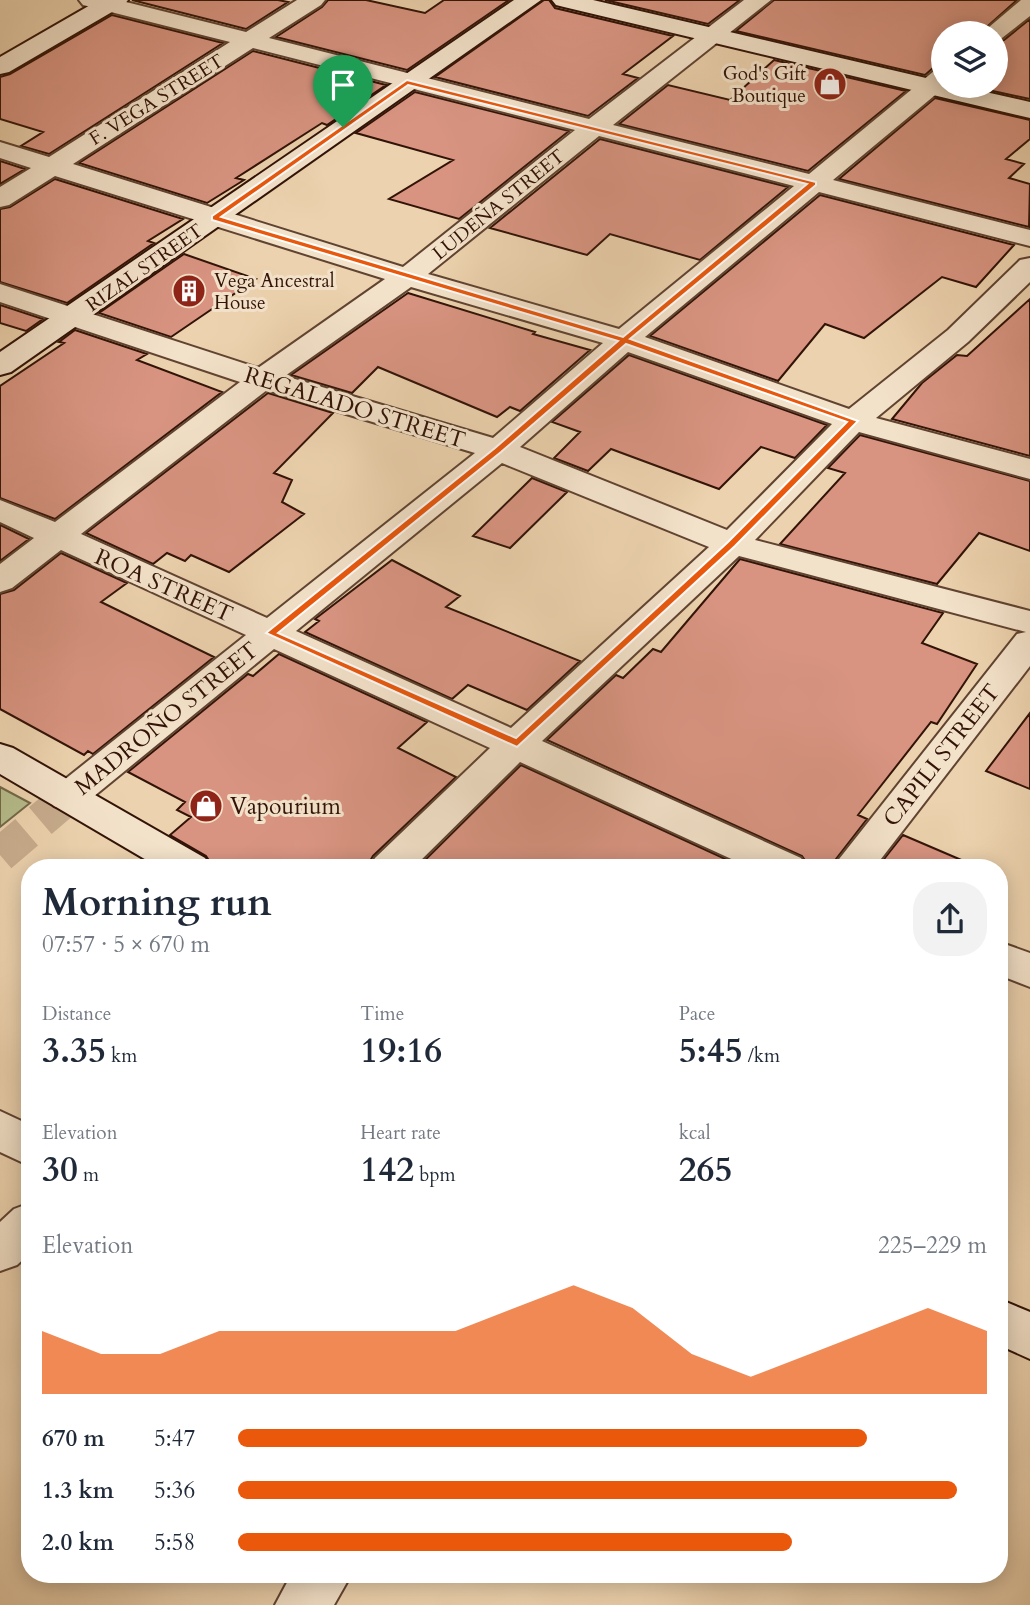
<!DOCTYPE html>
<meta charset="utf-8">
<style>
body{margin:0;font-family:Cardo,serif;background:#f2f2f3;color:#1f2937;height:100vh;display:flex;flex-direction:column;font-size:26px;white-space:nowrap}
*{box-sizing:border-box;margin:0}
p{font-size:23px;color:#747a83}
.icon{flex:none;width:38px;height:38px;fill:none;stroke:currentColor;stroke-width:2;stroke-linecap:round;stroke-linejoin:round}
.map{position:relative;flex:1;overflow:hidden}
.panel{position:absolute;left:21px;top:859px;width:987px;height:724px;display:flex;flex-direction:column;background:#fff;border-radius:28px;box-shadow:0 4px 18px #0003}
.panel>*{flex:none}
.tools{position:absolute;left:931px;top:21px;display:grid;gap:14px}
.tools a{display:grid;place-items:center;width:77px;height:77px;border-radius:50%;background:#fff;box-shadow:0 4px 18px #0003;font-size:35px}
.pin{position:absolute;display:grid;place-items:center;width:60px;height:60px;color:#fff;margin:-72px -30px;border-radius:50% 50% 50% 0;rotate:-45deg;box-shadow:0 0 7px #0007}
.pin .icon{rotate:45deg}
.round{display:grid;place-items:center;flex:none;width:74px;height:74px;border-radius:28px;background:#f2f2f3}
.headline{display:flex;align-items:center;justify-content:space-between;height:119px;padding:0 21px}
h1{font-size:38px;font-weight:700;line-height:52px}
.metrics{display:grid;grid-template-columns:repeat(3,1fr);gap:10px;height:119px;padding:7px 21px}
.metrics div{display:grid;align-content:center}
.metrics b{font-size:35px;font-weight:700}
.metrics small{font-size:19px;font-weight:400}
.metrics p{font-size:19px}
.chart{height:196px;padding:14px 21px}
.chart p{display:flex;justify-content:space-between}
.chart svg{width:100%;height:126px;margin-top:7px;fill:#ea580c;opacity:.7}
ul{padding:0 21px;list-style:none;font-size:23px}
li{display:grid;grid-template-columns:112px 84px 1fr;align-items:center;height:52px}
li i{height:18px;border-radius:9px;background:#ea580c}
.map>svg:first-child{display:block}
</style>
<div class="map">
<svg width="1030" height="1605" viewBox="0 0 1030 1605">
<rect width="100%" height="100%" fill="#ecd2ae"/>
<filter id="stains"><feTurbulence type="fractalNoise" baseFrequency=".00286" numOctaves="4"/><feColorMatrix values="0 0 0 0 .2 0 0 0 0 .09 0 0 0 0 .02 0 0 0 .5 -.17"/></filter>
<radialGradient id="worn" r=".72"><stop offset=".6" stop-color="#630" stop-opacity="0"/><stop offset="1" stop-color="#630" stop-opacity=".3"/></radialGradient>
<path fill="#b6bc8b" stroke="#746849" stroke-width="2" d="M 0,787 L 30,803 L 0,827 Z"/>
<path fill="#d89481" stroke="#321307" stroke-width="2" d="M 132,0 L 278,0 L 288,2 L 246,29 Z
M 328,0 L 366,0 L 425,13 L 444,0 L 509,0 L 407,70 L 276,37 L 322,7 Z
M 544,0 L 549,0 L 555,8 L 673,36 L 623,74 L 638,78 L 588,116 L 435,77 Z
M 605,0 L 740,0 L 708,24 Z
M 774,0 L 1017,0 L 980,33 L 943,33 L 943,67 L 933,68 L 925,75 L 736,31 Z
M 112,15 L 223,43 L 49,154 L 21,146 L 43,132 L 0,119 L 0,77 L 10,74 Z
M 1030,19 L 1030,99 L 970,86 L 996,86 L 996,42 L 1004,40 Z
M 253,51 L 386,85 L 327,125 L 322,123 L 236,178 L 244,180 L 207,203 L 79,163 Z
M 774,60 L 906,91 L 808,171 L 619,124 L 668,85 L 730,100 Z
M 415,92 L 569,131 L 459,219 L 389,199 L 453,160 L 356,133 Z
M 935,98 L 1030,120 L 1030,139 L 1006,159 L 1024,164 L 1009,178 L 1030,184 L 1029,227 L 839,179 Z
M 600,139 L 788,187 L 700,260 L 610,234 L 587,255 L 490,228 Z
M 0,161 L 25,169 L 0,184 Z
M 55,179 L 183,219 L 148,241 L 154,243 L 67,303 L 0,282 L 0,209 L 10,207 Z
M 820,195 L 1014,245 L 976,287 L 942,277 L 864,338 L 825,324 L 778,381 L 650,336 Z
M 184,254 L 256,279 L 171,337 L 99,313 Z
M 408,293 L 535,332 L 533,334 L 590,350 L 520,411 L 510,407 L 497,417 L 378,367 L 352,393 L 291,375 Z
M 1030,299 L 1030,456 L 892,419 L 922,383 L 957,355 L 967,356 Z
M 0,305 L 43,319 L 26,331 L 0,323 Z
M 75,330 L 147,354 L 137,360 L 222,392 L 55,519 L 0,498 L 0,386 L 64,343 L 59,342 Z
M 629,355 L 827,425 L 795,458 L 761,447 L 719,489 L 611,449 L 588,471 L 554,458 L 580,432 L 552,422 Z
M 268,393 L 333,413 L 274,473 L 292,480 L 282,502 L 304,514 L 229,572 L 191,555 L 185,561 L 167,553 L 153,564 L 86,533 Z
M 860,435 L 1030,481 L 1030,551 L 979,533 L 937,584 L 780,544 L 845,473 L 828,468 Z
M 532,478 L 567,492 L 510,548 L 473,536 Z
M 0,525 L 29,539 L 0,561 Z
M 61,553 L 127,583 L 101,602 L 214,657 L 93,754 L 88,751 L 84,755 L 0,709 L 0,594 L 14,590 Z
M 740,559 L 943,613 L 922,643 L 977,664 L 937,724 L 931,722 L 858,815 L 867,819 L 829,868 L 810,868 L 802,856 L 547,740 L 616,675 L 623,678 L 653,649 L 661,652 Z
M 392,560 L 460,596 L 446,607 L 580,661 L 527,710 L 468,685 L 452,699 L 305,632 L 319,621 L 315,619 Z
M 279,654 L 427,722 L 398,748 L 456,777 L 373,856 L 366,868 L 214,868 L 206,856 L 170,835 L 191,817 L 177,810 L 185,802 L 128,772 L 248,674 L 253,676 Z
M 1030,713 L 1030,789 L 986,771 Z
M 521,765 L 745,868 L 417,868 Z
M 903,835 L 980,868 L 877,868 Z"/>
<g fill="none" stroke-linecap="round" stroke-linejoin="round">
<path stroke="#c7ac8d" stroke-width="35" stroke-dasharray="35 18" stroke-linecap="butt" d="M 0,855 L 68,797"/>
<defs>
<path id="street" d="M 79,0 L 118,0 L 246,32 L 297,0 L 325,0 L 321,5 L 269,38 L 589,119 L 744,0 L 771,0 L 613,125 L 809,174 L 934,71 L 943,69 L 943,86 L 946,86 L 833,180 L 1030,230 L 1030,246 L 819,192 L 645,337 L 849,409 L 948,330 L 1020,260 L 1030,258 L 1030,282 L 968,342 L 876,418 L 1030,459 L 1030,479 L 859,432 L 755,540 L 1030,611 L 1030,666 L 874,868 L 832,868 L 1017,634 L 1026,632 L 739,556 L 542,741 L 801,858 L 807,868 L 751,868 L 520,762 L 413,868 L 369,868 L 375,858 L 490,748 L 274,649 L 82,806 L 68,810 L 54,806 L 49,797 L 54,788 L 246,635 L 61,550 L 12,588 L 0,592 L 0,564 L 34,538 L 0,522 L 0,500 L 55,522 L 240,382 L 0,302 L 0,284 L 258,368 L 385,279 L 55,176 L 9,205 L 0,207 L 0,187 L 31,168 L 0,158 L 0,142 L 49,157 L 230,42 L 83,5 ZM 253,48 L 575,130 L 403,267 L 73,164 ZM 599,136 L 794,186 L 619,329 L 428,274 ZM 411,287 L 603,343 L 493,438 L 285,376 ZM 628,352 L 832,424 L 727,530 L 520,447 ZM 267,390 L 475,453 L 267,618 L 81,534 ZM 502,463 L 709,547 L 511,728 L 296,631 Z
M 1021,0 L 1030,0 L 1030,16 L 1002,38 L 996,40 L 996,33 L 982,33 Z
M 999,942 L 1030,953 L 1030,987 L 999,975 Z
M 0,1111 L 30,1125 L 30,1166 L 0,1152 Z
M 30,1203 L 30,1253 L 17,1265 L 0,1271 L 0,1222 L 14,1209 Z
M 291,1575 L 351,1575 L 334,1605 L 275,1605 Z"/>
<path id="secondary" d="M 99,0 L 128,0 L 124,5 L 9,72 L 0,74 L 0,57 Z
M 514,0 L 541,0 L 11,372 L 0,375 L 0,352 Z
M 552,0 L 593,0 L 943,82 L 943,86 L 959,86 L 1030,102 L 1030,118 L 564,7 L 556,5 Z
M 0,744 L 13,748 L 205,858 L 211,868 L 160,868 L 0,774 Z
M 999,1299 L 1030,1312 L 1030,1359 L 999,1345 Z"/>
</defs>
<use href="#street" stroke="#604331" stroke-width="4"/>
<use href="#secondary" stroke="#321307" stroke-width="4"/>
<use href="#street" fill="#f3e2ca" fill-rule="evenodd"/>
<use href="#secondary" fill="#f3e2ca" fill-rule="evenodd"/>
</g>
<path fill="#ea580c" stroke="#fff" stroke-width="2" fill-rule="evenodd" d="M 407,80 L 816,182 L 816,185 L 630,339 L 858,421 L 735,546 L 517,747 L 266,633 L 495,448 L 618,341 L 212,220 L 212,216 ZM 408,85 L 807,184 L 623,337 L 221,217 ZM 626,344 L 847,422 L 728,542 L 516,738 L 278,633 L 501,452 Z"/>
<defs>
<symbol id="shop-disc" viewBox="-11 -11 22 22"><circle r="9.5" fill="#8f2418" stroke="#f3e2ca"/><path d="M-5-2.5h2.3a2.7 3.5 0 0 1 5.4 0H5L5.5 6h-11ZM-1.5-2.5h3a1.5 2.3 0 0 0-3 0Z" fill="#fff"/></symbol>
<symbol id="building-disc" viewBox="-11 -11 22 22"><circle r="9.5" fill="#8f2418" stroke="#f3e2ca"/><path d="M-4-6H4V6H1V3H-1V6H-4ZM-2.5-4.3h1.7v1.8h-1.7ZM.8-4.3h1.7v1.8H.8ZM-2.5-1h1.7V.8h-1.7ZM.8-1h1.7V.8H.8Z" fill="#fff"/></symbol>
</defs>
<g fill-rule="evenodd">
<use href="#shop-disc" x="811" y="65" width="38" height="38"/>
<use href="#building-disc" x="170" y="272" width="38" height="38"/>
<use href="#shop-disc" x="187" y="787" width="38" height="38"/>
</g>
<g text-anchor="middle" stroke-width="6" stroke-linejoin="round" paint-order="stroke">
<g font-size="19" fill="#321307" stroke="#f3e2ca" text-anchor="end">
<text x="806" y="80">God's Gift<tspan x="806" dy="22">Boutique</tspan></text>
<text x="214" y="287" text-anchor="start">Vega Ancestral<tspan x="214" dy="22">House</tspan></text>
</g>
<g font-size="19" fill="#321307" stroke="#f3e2ca">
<text transform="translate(156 99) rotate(-32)" y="7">F. VEGA STREET</text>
<text transform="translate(498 204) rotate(-39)" y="7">LUDEÑA STREET</text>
<text transform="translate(144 267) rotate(-35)" y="7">RIZAL STREET</text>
</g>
<g font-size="23" fill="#321307" stroke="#f3e2ca">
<text transform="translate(355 407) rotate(17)" y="8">REGALADO STREET</text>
<text transform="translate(164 585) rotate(24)" y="8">ROA STREET</text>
<text transform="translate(166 718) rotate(-39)" y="8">MADROÑO STREET</text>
<text transform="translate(941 755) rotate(-52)" y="8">CAPILI STREET</text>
</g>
<g font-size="23" fill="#321307" stroke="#f3e2ca" text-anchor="start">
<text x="230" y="814">Vapourium</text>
</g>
</g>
<rect width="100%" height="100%" filter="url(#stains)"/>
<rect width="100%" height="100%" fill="url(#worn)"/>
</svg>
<div class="tools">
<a><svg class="icon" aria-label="layers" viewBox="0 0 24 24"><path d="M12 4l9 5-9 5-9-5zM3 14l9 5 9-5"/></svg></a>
</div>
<div class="pin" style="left:343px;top:127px;background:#1e9e55"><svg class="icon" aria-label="arrive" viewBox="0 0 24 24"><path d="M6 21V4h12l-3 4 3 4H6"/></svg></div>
<section class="panel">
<div class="headline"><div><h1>Morning run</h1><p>07:57 · 5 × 670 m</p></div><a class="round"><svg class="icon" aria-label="share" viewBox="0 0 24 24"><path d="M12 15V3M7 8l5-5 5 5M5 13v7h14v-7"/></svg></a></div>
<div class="metrics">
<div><p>Distance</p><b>3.35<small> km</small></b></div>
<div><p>Time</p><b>19:16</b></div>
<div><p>Pace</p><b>5:45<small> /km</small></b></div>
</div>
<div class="metrics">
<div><p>Elevation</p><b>30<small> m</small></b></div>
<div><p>Heart rate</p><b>142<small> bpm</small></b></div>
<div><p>kcal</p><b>265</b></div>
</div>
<div class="chart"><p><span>Elevation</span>225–229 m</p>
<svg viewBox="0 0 160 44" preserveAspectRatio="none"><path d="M0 44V22L10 30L20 30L30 22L40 22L50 22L60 22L70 22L80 14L90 6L100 14L110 30L120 38L130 30L140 22L150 14L160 22V44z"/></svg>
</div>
<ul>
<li><b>670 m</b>5:47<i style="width:84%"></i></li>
<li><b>1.3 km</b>5:36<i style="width:96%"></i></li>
<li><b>2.0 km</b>5:58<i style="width:74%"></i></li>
</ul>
</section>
</div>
